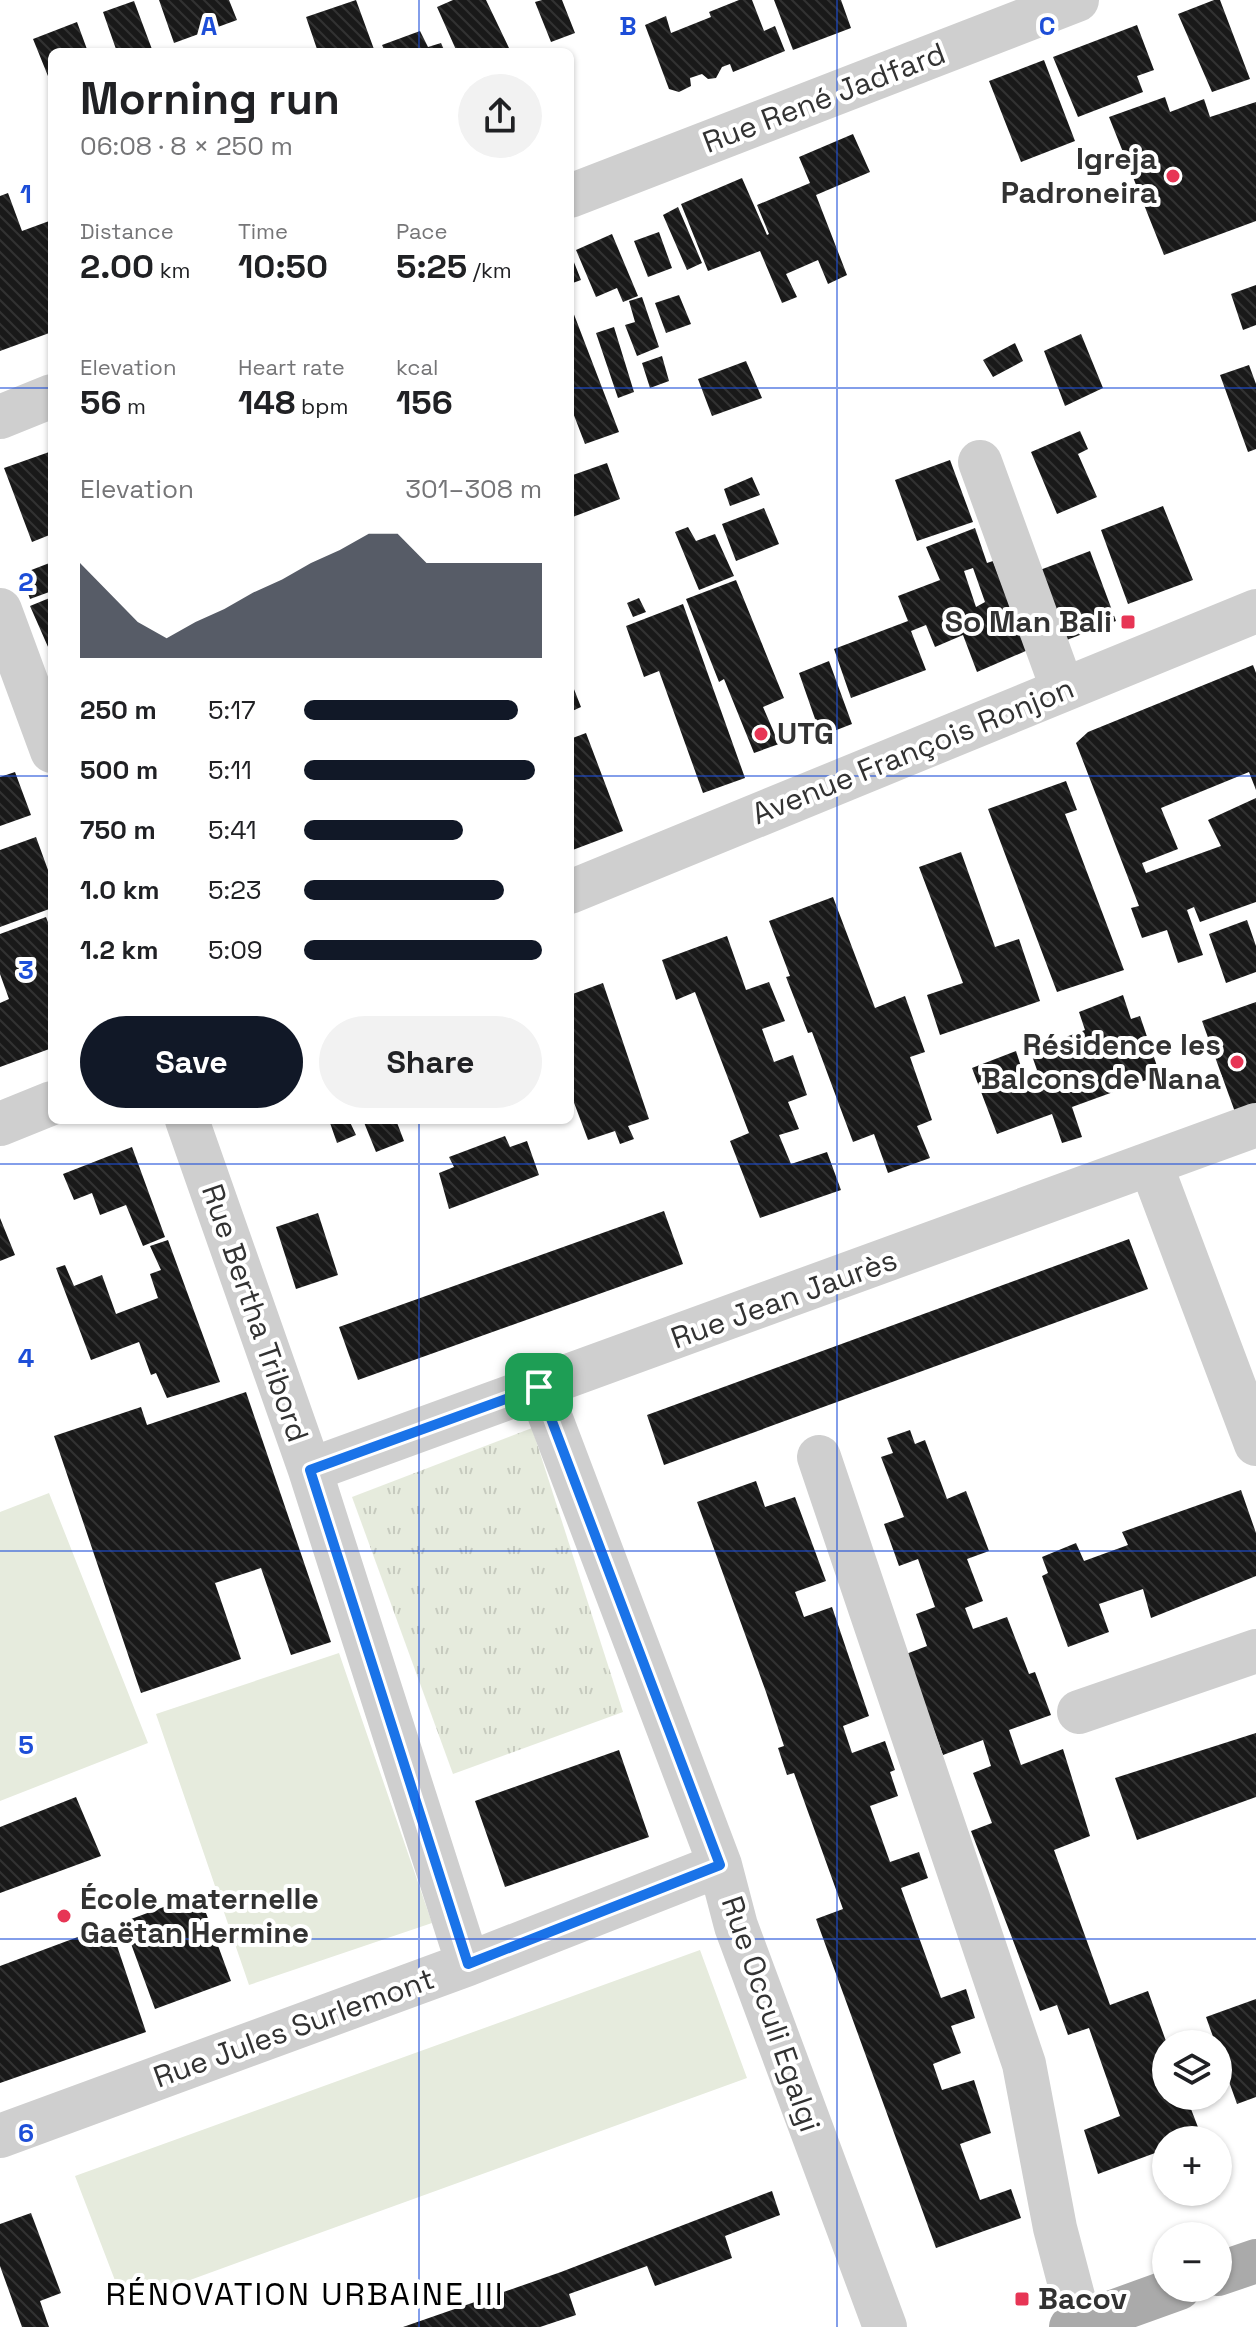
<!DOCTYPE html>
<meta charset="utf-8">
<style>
body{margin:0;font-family:"Space Grotesk",sans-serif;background:#f2f2f2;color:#202124;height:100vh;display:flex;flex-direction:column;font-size:30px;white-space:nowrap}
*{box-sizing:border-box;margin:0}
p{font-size:26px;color:#757577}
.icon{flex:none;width:44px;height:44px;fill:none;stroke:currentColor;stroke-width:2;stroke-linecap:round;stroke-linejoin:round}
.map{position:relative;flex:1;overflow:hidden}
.details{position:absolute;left:48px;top:48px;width:526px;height:1076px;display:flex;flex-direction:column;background:#fff;border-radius:12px;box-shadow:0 2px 6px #0004}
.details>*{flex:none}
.buttons{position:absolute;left:1152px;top:2030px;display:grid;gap:16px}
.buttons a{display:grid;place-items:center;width:80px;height:80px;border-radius:50%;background:#fff;box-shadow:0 2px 6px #0004;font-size:40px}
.pin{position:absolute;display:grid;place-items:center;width:68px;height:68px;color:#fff;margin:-34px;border-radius:16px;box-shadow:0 4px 12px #0006}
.round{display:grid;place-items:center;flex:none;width:84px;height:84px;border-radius:42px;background:#f2f2f2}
.summary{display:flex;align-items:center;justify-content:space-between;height:136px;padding:0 32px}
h1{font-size:44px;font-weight:600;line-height:60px}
.stats{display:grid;grid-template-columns:repeat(3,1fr);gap:12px;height:136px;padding:8px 32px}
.stats div{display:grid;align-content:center}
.stats b{font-size:34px;font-weight:600}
.stats small{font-size:22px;font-weight:400}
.stats p{font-size:22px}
.chart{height:224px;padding:16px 32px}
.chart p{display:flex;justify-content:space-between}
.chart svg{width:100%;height:144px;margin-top:8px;fill:#111827;opacity:.7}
.action{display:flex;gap:16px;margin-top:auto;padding:16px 32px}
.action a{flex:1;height:92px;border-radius:48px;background:#111827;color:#fff;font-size:32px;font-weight:600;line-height:92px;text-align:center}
.action a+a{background:#f2f2f2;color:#202124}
ul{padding:0 32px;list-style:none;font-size:26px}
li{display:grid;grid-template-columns:128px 96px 1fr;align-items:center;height:60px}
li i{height:20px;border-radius:10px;background:#111827}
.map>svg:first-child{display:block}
</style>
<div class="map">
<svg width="1256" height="2327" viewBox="0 0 1256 2327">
<defs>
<pattern id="park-tufts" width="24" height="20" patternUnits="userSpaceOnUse" patternTransform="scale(2)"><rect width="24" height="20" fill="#e6ebdd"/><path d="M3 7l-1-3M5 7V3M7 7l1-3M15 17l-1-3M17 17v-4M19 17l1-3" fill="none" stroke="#c6cabe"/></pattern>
<pattern id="building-back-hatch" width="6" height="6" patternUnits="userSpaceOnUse" patternTransform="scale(2)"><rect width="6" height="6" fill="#191919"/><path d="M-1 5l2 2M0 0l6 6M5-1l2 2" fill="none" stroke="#323232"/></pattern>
</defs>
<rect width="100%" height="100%" fill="#fff"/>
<path fill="#e6ebdd" d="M 49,1493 L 148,1743 L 0,1801 L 0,1512 Z
M 339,1653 L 432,1923 L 249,1985 L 156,1714 Z
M 700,1950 L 747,2078 L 124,2304 L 75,2176 Z"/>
<path fill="url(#park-tufts)" d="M 532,1428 L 623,1712 L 453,1774 L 352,1497 Z"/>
<path fill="url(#building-back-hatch)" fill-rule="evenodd" d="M 159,0 L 229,0 L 237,20 L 174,43 Z
M 356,0 L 375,52 L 318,52 L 306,17 Z
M 453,0 L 486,0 L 509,48 L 499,52 L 457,52 L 437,7 Z
M 542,0 L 562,0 L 575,33 L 551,42 L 535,2 Z
M 739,0 L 752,0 L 764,31 L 775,26 L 785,51 L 733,72 L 730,64 L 722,67 L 716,78 L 708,79 L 702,74 L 690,78 L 691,86 L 679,92 L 669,89 L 645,25 L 666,16 L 671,33 L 711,17 L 709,12 Z
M 774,0 L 841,0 L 851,28 L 793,50 Z
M 1214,0 L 1220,0 L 1250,79 L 1212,92 L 1178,14 Z
M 134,1 L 153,52 L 117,52 L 103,12 Z
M 77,22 L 88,52 L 52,52 L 52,86 L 33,39 Z
M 1137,25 L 1154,70 L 1137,76 L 1143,92 L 1078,117 L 1053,57 Z
M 420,31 L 428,47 L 441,43 L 445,52 L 385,52 L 382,45 Z
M 1044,60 L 1075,141 L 1021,162 L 989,81 Z
M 1165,97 L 1170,112 L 1204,99 L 1210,117 L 1256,102 L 1256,221 L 1164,255 L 1109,117 Z
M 853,134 L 870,172 L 816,195 L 847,275 L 828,284 L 818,260 L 786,274 L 797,297 L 782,303 L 760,251 L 708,271 L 681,204 L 742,178 L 767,235 L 769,234 L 757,205 L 810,183 L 799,157 Z
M 8,193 L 22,231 L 52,220 L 52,332 L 0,351 L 0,196 Z
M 678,207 L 702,263 L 687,270 L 663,215 Z
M 659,232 L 672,268 L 648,277 L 634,241 Z
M 612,234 L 638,296 L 623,302 L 617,288 L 596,297 L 576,250 Z
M 570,252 L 581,280 L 570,284 Z
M 1256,285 L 1256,325 L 1243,330 L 1231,294 Z
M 679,295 L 691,324 L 666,333 L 655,303 Z
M 642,297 L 659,347 L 637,356 L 625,325 L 635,322 L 629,301 Z
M 570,304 L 619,432 L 585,444 L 570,405 Z
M 614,327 L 634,392 L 618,398 L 596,333 Z
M 1081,334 L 1103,388 L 1065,406 L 1044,351 Z
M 1015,343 L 1023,361 L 993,377 L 983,360 Z
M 662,356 L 669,381 L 650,388 L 642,363 Z
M 746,361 L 762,398 L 712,416 L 698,379 Z
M 1249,365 L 1256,384 L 1256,449 L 1248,452 L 1220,375 Z
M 1080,431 L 1088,449 L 1078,454 L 1097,497 L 1057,514 L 1031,452 Z
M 52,451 L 52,534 L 32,542 L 4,468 Z
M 950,460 L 973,522 L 917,541 L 895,480 Z
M 607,463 L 620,499 L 570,518 L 570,476 Z
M 752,477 L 760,495 L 730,506 L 724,489 Z
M 1163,506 L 1193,580 L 1128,604 L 1101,530 Z
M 764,508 L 779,544 L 736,561 L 722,524 Z
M 688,527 L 696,541 L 715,534 L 734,576 L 699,590 L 675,532 Z
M 975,528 L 987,563 L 993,561 L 1028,650 L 977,672 L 963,635 L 935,647 L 926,625 L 911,631 L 926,670 L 851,698 L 834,649 L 908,621 L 898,596 L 940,580 L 926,547 ZM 973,568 L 985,602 L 976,607 L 964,571 Z
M 1090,551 L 1116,621 L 1059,643 L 1032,573 Z
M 52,562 L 52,591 L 30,599 L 21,574 Z
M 736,580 L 784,698 L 763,707 L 779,744 L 754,753 L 724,679 L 719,682 L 686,599 Z
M 52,597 L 52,656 L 30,606 Z
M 639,598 L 646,612 L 633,617 L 627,603 Z
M 683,604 L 745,778 L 703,793 L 659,671 L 644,677 L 626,626 Z
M 829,661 L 852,724 L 821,736 L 799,673 Z
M 1253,665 L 1256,673 L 1256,790 L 1249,772 L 1161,808 L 1178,849 L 1142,863 L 1146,873 L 1221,846 L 1208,820 L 1256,798 L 1256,902 L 1200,922 L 1194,907 L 1187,910 L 1203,955 L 1178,963 L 1167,930 L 1142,938 L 1131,908 L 1139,906 L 1076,743 L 1088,732 Z
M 570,679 L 581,707 L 570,712 Z
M 586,733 L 623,831 L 570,851 L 570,739 Z
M 15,772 L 31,815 L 0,826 L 0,777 Z
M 1066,781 L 1077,810 L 1065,814 L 1124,970 L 1057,992 L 988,809 Z
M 36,837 L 52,881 L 52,908 L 0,927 L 0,850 Z
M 961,852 L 995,947 L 1019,939 L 1040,1001 L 940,1035 L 927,995 L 963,983 L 919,867 Z
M 833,897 L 875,1008 L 905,996 L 925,1052 L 910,1057 L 932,1120 L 917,1126 L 930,1158 L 888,1173 L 874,1134 L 853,1142 L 812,1032 L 808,1033 L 786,977 L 790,976 L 769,921 Z
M 46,917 L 52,933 L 52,1048 L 0,1067 L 0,1003 L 9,999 L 0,974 L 0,934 Z
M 1247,920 L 1256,946 L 1256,972 L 1226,983 L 1209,934 Z
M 727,936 L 746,990 L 769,982 L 785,1021 L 762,1029 L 774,1062 L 793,1055 L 807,1095 L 788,1102 L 799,1129 L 779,1135 L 791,1164 L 827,1152 L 841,1190 L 760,1218 L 730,1141 L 749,1133 L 695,992 L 676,1000 L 662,960 Z
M 603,983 L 649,1119 L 628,1126 L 634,1139 L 620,1144 L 615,1131 L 588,1140 L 570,1092 L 570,995 Z
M 1123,995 L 1131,1019 L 1140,1016 L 1160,1075 L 1072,1107 L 1082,1137 L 1062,1143 L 1052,1114 L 997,1134 L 972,1068 L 1016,1051 L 1024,1076 L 1037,1070 L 1030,1050 L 1085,1030 L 1079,1012 Z
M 1256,1002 L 1256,1104 L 1235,1112 L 1202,1021 Z
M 329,1120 L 349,1120 L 356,1135 L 337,1143 Z
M 363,1120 L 396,1120 L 404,1141 L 376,1152 Z
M 505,1136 L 510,1147 L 527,1141 L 539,1175 L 449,1209 L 439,1173 L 454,1167 L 449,1157 Z
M 132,1147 L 165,1237 L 143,1246 L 126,1205 L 100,1215 L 92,1193 L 74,1200 L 63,1174 Z
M 664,1211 L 683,1264 L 358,1380 L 339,1327 Z
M 318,1213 L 338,1275 L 296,1289 L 276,1227 Z
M 0,1218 L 15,1255 L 0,1261 Z
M 1129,1239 L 1148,1289 L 664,1465 L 647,1415 Z
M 168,1240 L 220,1382 L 167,1398 L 156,1373 L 151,1375 L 139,1342 L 91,1360 L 56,1268 L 65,1265 L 74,1286 L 102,1275 L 116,1314 L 158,1298 L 150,1274 L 161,1270 L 150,1246 Z
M 246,1392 L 331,1642 L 291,1655 L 261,1568 L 215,1583 L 241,1659 L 141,1693 L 54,1436 L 141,1407 L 147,1425 Z
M 910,1430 L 915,1444 L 925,1440 L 947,1499 L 966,1491 L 989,1551 L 967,1559 L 983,1601 L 965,1608 L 973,1629 L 1007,1617 L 1029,1674 L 1035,1672 L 1051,1715 L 1009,1730 L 1021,1765 L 1063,1749 L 1090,1836 L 1054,1850 L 1110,2005 L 1148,1991 L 1167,2044 L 1166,2096 L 1186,2096 L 1201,2135 L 1189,2140 L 1166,2140 L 1166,2149 L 1098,2174 L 1084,2130 L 1120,2116 L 1089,2028 L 1068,2035 L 1057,2005 L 1040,2011 L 971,1831 L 992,1823 L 973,1773 L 991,1766 L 983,1740 L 943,1755 L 906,1654 L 927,1646 L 916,1614 L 935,1607 L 918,1559 L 899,1566 L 884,1524 L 904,1517 L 881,1457 L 893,1453 L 887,1438 Z
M 756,1481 L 765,1507 L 795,1497 L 826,1581 L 795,1592 L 804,1617 L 832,1607 L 869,1716 L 843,1726 L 852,1753 L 885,1741 L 895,1770 L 890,1772 L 898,1796 L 870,1806 L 890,1862 L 919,1852 L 928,1878 L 901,1888 L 941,1998 L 966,1989 L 975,2018 L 951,2026 L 961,2053 L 933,2064 L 942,2090 L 974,2080 L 991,2133 L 960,2144 L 980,2200 L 1011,2189 L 1021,2218 L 936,2248 L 816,1919 L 843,1909 L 794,1773 L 787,1775 L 778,1748 L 784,1746 L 766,1692 L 697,1502 Z
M 1241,1490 L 1256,1533 L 1256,1576 L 1151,1618 L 1143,1589 L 1099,1604 L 1109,1632 L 1068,1647 L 1042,1576 L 1048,1573 L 1042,1557 L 1076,1543 L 1084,1561 L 1128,1545 L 1122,1532 Z
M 1256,1733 L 1256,1797 L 1137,1840 L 1115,1778 Z
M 619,1750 L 649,1837 L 505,1887 L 475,1801 Z
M 76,1797 L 101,1856 L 0,1893 L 0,1827 Z
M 199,1894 L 231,1981 L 155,2009 L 123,1922 Z
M 110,1925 L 146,2032 L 0,2083 L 0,1966 Z
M 1256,1999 L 1256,2097 L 1237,2104 L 1206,2017 Z
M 772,2191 L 780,2215 L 725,2236 L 732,2258 L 655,2286 L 647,2266 L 569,2294 L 576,2315 L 540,2327 L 403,2327 L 561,2272 Z
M 31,2213 L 61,2293 L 40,2301 L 49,2327 L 22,2327 L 0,2266 L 0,2224 Z"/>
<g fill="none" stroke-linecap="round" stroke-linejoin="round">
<path stroke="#cfcfcf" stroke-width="44" d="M 570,196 L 1077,0
M 0,417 L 52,396
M 980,462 L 1063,690
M 0,610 L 52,751
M 570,892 L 1256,611
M 187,1120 L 310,1470 L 468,1964
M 0,1124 L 52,1103
M 1151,1165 L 1256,1444
M 539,1387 L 720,1865 L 736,1926 L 885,2327
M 819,1457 L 1024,2064 L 1055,2228 L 1080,2323
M 310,1470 L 1256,1125
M 1079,1712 L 1256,1651
M 0,2136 L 468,1964 L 720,1865"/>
<path stroke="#aaa" stroke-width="44" d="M 1218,2274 L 1256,2261
M 1071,2327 L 1179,2288"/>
</g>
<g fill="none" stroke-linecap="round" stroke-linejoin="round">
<defs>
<path id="route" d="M 539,1387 L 720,1865 L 468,1964 L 310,1470 Z"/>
</defs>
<use href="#route" stroke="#fff" stroke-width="16"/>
<use href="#route" stroke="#1a73e8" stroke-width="10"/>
</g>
<path fill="none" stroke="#1d4ed8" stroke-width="2" stroke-opacity="0.55" d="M 419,0 L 419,52M 837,0 L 837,2327M 0,388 L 52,388M 570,388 L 1256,388M 0,776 L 52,776M 570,776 L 1256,776M 419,1120 L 419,2327M 0,1164 L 1256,1164M 0,1551 L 1256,1551M 0,1939 L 1256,1939"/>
<g fill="#e73555" stroke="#fff" stroke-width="3">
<circle cx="1173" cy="176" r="8"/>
<rect x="1120" y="614" width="16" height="16" rx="4"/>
<circle cx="761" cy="734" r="8"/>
<circle cx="1237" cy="1062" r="8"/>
<circle cx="64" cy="1916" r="8"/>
<rect x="1014" y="2291" width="16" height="16" rx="4"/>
</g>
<g text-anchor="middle" stroke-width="8" stroke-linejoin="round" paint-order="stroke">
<g font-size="30" fill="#323232" stroke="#fff">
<text transform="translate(824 98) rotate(-21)" y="10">Rue René Jadfard</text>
<text transform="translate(913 751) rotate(-22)" y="10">Avenue François Ronjon</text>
<text transform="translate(784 1299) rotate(-20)" y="10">Rue Jean Jaurès</text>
<text transform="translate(255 1313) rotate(71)" y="10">Rue Bertha Tribord</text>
<text transform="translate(771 2014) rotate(71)" y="10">Rue Occuli Egalgi</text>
<text transform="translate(294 2028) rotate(-20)" y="10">Rue Jules Surlemont</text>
</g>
<g font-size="30" font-weight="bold" fill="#323232" stroke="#fff" text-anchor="end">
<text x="1157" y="169">Igreja<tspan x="1157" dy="34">Padroneira</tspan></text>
<text x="1112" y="632">So Man Bali</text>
<text x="777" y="744" text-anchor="start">UTG</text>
<text x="1221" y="1055">Résidence les<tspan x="1221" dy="34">Balcons de Nana</tspan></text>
<text x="80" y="1909" text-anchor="start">École maternelle<tspan x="80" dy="34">Gaëtan Hermine</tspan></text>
<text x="1038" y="2309" text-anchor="start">Bacov</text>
</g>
<g font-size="32" letter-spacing="2" fill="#000" stroke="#fff">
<text x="305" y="2305">RÉNOVATION URBAINE III</text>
</g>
</g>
<g font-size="26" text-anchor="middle" font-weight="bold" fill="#1d4ed8" stroke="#fff" stroke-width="8" stroke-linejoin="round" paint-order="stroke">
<text x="209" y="35">A</text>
<text x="628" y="35">B</text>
<text x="1047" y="35">C</text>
<text x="26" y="203">1</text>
<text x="26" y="591">2</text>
<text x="26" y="979">3</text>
<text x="26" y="1367">4</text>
<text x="26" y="1754">5</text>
<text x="26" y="2142">6</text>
</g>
</svg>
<div class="buttons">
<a><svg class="icon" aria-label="layers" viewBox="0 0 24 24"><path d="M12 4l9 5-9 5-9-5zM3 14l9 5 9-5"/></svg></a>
<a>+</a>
<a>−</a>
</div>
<div class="pin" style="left:539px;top:1387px;background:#1e9e55"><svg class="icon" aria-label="arrive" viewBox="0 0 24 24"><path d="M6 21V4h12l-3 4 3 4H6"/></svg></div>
<section class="details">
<div class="summary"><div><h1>Morning run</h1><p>06:08 · 8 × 250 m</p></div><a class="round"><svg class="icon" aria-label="share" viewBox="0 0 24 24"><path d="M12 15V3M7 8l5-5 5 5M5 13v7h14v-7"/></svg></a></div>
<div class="stats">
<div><p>Distance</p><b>2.00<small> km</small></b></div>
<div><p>Time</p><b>10:50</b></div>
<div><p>Pace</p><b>5:25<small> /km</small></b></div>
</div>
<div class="stats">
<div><p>Elevation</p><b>56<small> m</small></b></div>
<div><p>Heart rate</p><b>148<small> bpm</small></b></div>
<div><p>kcal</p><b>156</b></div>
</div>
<div class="chart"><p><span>Elevation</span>301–308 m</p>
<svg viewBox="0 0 160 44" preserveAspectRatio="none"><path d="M0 44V15L10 24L20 33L30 38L40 33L50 29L60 24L70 20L80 15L90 11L100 6L110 6L120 15L130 15L140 15L150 15L160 15V44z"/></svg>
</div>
<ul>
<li><b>250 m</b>5:17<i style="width:90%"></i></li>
<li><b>500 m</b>5:11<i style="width:97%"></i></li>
<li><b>750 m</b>5:41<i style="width:67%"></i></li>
<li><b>1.0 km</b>5:23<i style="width:84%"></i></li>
<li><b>1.2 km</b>5:09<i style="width:100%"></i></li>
</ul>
<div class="action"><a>Save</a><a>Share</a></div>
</section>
</div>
